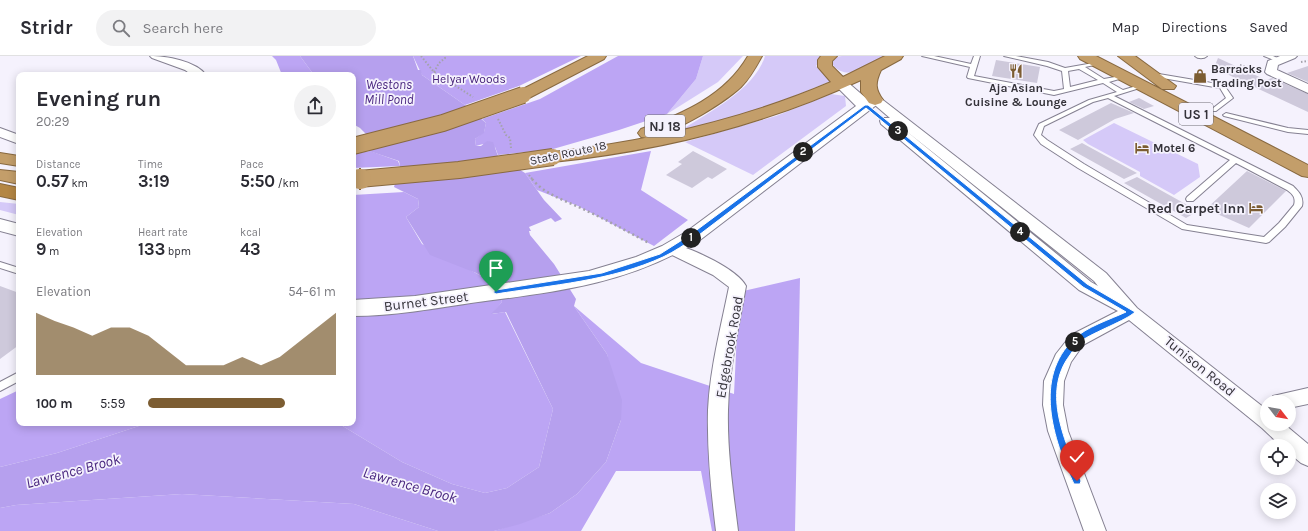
<!DOCTYPE html>
<meta charset="utf-8">
<style>
body{margin:0;font-family:Karla,sans-serif;background:#f2f2f3;color:#2b2b33;height:100vh;display:flex;flex-direction:column;font-size:15px;white-space:nowrap}
*{box-sizing:border-box;margin:0}
p{font-size:13px;color:#7c7c81}
.icon{flex:none;width:22px;height:22px;fill:none;stroke:currentColor;stroke-width:2;stroke-linecap:round;stroke-linejoin:round}
.map{position:relative;flex:1;overflow:hidden}
.side{position:absolute;left:16px;top:16px;width:340px;height:354px;display:flex;flex-direction:column;background:#fff;border-radius:8px;box-shadow:0 2px 10px #0003}
.side>*{flex:none}
.needle{width:26px;rotate:121deg}
.fabs{position:absolute;left:1260px;top:339px;display:grid;gap:8px}
.fabs a{display:grid;place-items:center;width:36px;height:36px;border-radius:50%;background:#fff;box-shadow:0 2px 10px #0003;font-size:20px}
.pin{position:absolute;display:grid;place-items:center;width:34px;height:34px;color:#fff;margin:-41px -17px;border-radius:50% 50% 50% 0;rotate:-45deg;box-shadow:0 0 4px #0007}
.pin .icon{rotate:45deg}
.km{position:absolute;width:20px;height:20px;margin:-10px;border-radius:50%;background:#222;color:#fff;font-size:11px;line-height:20px;text-align:center}
.round{display:grid;place-items:center;flex:none;width:42px;height:42px;border-radius:21px;background:#f2f2f3}
.summary{display:flex;align-items:center;justify-content:space-between;height:68px;padding:0 20px}
h1{font-size:22px;font-weight:700;line-height:30px}
.stats{display:grid;grid-template-columns:repeat(3,1fr);gap:6px;height:68px;padding:4px 20px}
.stats div{display:grid;align-content:center}
.stats b{font-size:17px;font-weight:700}
.stats small{font-size:11px;font-weight:400}
.stats p{font-size:11px}
.chart{height:112px;padding:8px 20px}
.chart p{display:flex;justify-content:space-between}
.chart svg{width:100%;height:72px;margin-top:4px;fill:#7c5d32;opacity:.7}
ul{padding:0 20px;list-style:none;font-size:13px}
li{display:grid;grid-template-columns:64px 48px 1fr;align-items:center;height:30px}
li i{height:10px;border-radius:5px;background:#7c5d32}
header{display:flex;align-items:center;gap:24px;box-sizing:border-box;height:56px;padding:0 20px;background:#fff;border-bottom:1px solid #e1e1e2}
header strong{font-size:19px}
nav{display:flex;gap:22px;margin-inline-start:auto;font-size:14px}
.search{width:280px;height:36px;background:#f2f2f3;display:flex;align-items:center;gap:10px;box-sizing:border-box;padding:0 14px;border-radius:22px;color:#7c7c81;font-size:15px}
.map>svg:first-child{display:block}
</style>
<header>
<strong>Stridr</strong>
<div class="search"><svg class="icon" aria-label="search" viewBox="0 0 24 24"><circle cx="10" cy="10" r="6"/><path d="M15 15l6 6"/></svg>Search here</div>
<nav><a>Map</a><a>Directions</a><a>Saved</a></nav>
</header>
<div class="map">
<svg width="1308" height="475" viewBox="0 0 1308 475">
<rect width="100%" height="100%" fill="#f5f2fd"/>
<path fill="#d5c9f8" d="M 703,0 L 743,0 L 718,26 L 667,58 L 696,23 Z
M 765,0 L 823,0 L 816,10 L 831,25 C 783,45 734,65 683,73 C 710,56 756,32 765,0 Z
M 842,0 L 884,0 C 867,10 848,27 832,8 L 835,1 Z
M 831,38 L 845,40 L 846,50 L 753,119 L 685,86 L 776,60 Z
M 1114,67 L 1198,108 L 1200,121 L 1174,139 L 1140,120 L 1140,116 L 1088,88 L 1083,84 Z
M 0,146 L 19,148 L 19,159 L 0,154 Z"/>
<path fill="#bca5f4" d="M 272,0 L 300,0 L 314,19 L 282,19 L 276,4 Z
M 413,0 L 581,0 L 519,30 L 465,49 L 422,19 Z
M 618,0 L 703,0 L 696,23 L 667,58 L 619,74 L 553,93 L 498,99 L 495,91 L 483,88 L 476,90 L 475,83 L 484,76 L 486,67 L 482,63 L 540,43 Z
M 370,95 L 398,105 L 400,110 L 353,112 L 353,98 Z
M 651,95 L 641,134 L 688,164 L 654,190 L 578,150 L 537,134 L 525,117 Z
M 404,136 L 418,143 L 419,151 L 406,161 L 422,188 L 496,228 L 502,246 L 492,258 L 505,256 L 553,353 L 539,411 L 507,432 L 485,437 L 452,428 L 402,406 L 341,369 L 334,367 L 353,367 L 353,139 Z
M 800,222 L 795,475 L 712,475 L 701,415 L 616,415 L 581,475 L 494,475 L 550,457 L 577,438 L 606,406 L 621,364 L 607,298 L 574,250 L 641,307 L 734,338 L 739,236 Z
M 19,334 L 19,367 L 148,367 L 57,397 L 0,411 L 0,343 Z
M 182,438 L 354,448 L 438,475 L 0,475 L 0,452 L 16,449 Z"/>
<path fill="#b6a0ee" d="M 300,0 L 413,0 L 418,14 L 421,14 L 422,19 L 465,49 L 486,67 L 484,77 L 475,83 L 476,90 L 481,90 L 487,85 L 493,86 L 498,100 L 525,117 L 544,144 L 562,163 L 555,166 L 551,162 L 529,171 L 531,175 L 529,175 L 530,179 L 554,208 L 576,243 L 574,250 L 607,298 L 622,344 L 621,364 L 606,406 L 577,438 L 550,457 L 520,468 L 494,475 L 438,475 L 354,448 L 182,438 L 16,449 L 0,452 L 0,411 L 57,397 L 148,367 L 334,367 L 341,369 L 402,406 L 452,428 L 485,437 L 507,432 L 539,411 L 553,353 L 506,256 L 491,258 L 502,246 L 496,228 L 476,217 L 430,199 L 406,161 L 419,151 L 418,143 L 394,131 L 400,110 L 399,105 L 366,94 L 363,88 L 366,78 L 360,72 L 353,68 L 353,19 L 314,19 Z"/>
<path fill="#cec9db" d="M 1218,2 L 1266,24 L 1272,22 L 1308,38 L 1308,56 L 1214,12 Z
M 996,4 L 1040,11 L 1037,27 L 992,20 Z
M 1308,10 L 1308,26 L 1287,17 Z
M 1139,42 L 1154,50 L 1144,53 L 1129,46 Z
M 1111,47 L 1134,57 L 1115,63 L 1078,84 L 1059,74 Z
M 1082,87 L 1137,117 L 1124,123 L 1070,93 Z
M 693,95 L 727,113 L 712,123 L 708,121 L 692,132 L 666,119 L 682,108 L 678,106 Z
M 1247,115 L 1286,135 L 1249,172 L 1206,153 Z
M 1137,121 L 1198,155 L 1186,162 L 1124,127 Z
M 0,230 L 19,237 L 19,289 L 0,303 Z"/>
<g fill="none" stroke-linecap="round" stroke-linejoin="round">
<defs>
<path id="service" d="M 922,0 L 934,0 L 971,8 L 974,0 L 980,0 L 974,20 L 1054,35 L 1064,33 L 1062,15 L 1047,10 L 1004,0 L 1016,0 L 1048,6 L 1065,12 L 1099,6 L 1099,8 L 1085,11 L 1104,23 L 1126,19 L 1126,21 L 1109,26 L 1123,34 L 1143,28 L 1146,30 L 1114,40 L 1293,130 C 1299,136 1304,141 1302,150 L 1285,171 L 1269,186 L 1266,187 L 1182,173 L 1078,112 L 1041,88 L 1034,79 L 1039,68 L 1089,44 L 1117,36 L 1103,27 L 1054,39 L 968,22 L 967,21 L 970,11 ZM 1079,13 L 1098,24 L 1070,31 L 1068,15 ZM 1108,42 L 1230,104 L 1187,141 L 1186,143 L 1187,145 L 1193,145 L 1236,107 L 1287,134 C 1293,138 1296,142 1294,149 L 1279,167 L 1264,181 L 1187,169 L 1084,108 L 1047,84 L 1041,79 L 1044,70 L 1093,46 Z
M 1195,0 L 1207,0 C 1204,3 1198,3 1195,0 Z
M 1264,0 L 1273,0 L 1282,4 L 1279,6 Z
M 1153,17 L 1224,29 L 1233,42 L 1216,55 L 1212,55 L 1212,53 L 1226,42 L 1220,32 L 1151,20 L 1151,18 Z
M 1226,57 L 1288,72 L 1308,74 L 1308,78 L 1288,76 L 1224,60 L 1223,59 Z
M 0,206 L 19,212 L 19,218 L 0,212 Z
M 19,316 L 19,325 L 0,335 L 0,326 Z"/>
<path id="minor" d="M 150,0 C 166,0 196,5 206,19 L 192,19 L 185,14 L 152,2 Z
M 1280,0 L 1297,0 L 1295,2 L 1278,9 L 1277,14 L 1308,28 L 1308,37 L 1267,18 L 1265,16 L 1268,5 Z
M 875,40 L 879,41 L 1106,217 L 1137,252 L 1267,354 L 1267,368 L 1284,368 L 1308,388 L 1308,410 L 1301,407 L 1289,397 L 1289,390 L 1281,390 L 1262,372 L 1129,264 L 1083,289 L 1071,306 L 1064,325 L 1063,349 L 1068,375 L 1106,475 L 1084,475 L 1048,375 L 1043,349 L 1044,325 L 1056,298 L 1071,279 L 1118,255 L 1079,234 L 881,68 L 880,65 L 881,62 L 890,62 L 869,44 ZM 905,74 L 1094,225 L 1098,230 L 1091,226 Z
M 0,72 L 19,79 L 19,88 L 0,81 Z
M 674,188 C 693,193 737,213 746,230 C 739,270 729,312 728,354 C 727,395 733,434 738,475 L 716,475 C 711,434 707,395 708,354 C 710,312 721,271 729,231 L 713,219 L 668,197 L 666,193 L 668,189 Z
M 1308,332 L 1308,348 L 1289,352 L 1289,346 L 1270,346 L 1273,340 Z"/>
<path id="tertiary" d="M 840,23 L 845,24 L 867,43 L 875,39 L 880,41 L 883,44 L 700,184 C 627,229 554,236 471,247 C 431,253 393,260 353,260 L 353,244 L 415,240 L 589,215 L 636,201 L 662,190 L 686,176 L 856,50 L 833,27 L 835,24 Z
M 0,163 L 19,168 L 19,180 L 0,175 Z"/>
<path id="trunk" d="M 588,0 L 606,0 L 604,3 L 529,42 L 517,42 L 515,39 L 517,36 Z
M 748,0 L 762,0 C 756,11 750,22 741,31 C 725,46 663,86 641,81 L 638,77 L 641,73 C 682,58 725,40 748,0 Z
M 821,0 L 837,0 L 832,5 L 832,10 L 843,21 L 885,0 L 903,0 L 901,3 L 881,14 C 875,27 875,33 883,44 L 881,47 L 875,49 L 869,47 L 861,36 L 861,24 C 764,69 660,95 553,106 L 547,105 L 544,101 L 547,97 L 553,96 C 649,85 742,64 831,26 L 818,11 L 818,4 Z
M 1078,0 L 1096,0 L 1308,109 L 1308,121 L 1302,120 L 1080,3 Z
M 1118,0 L 1135,0 L 1176,30 L 1174,33 L 1162,33 Z
M 0,97 L 19,100 L 19,110 L 0,107 Z
M 0,114 L 19,116 L 19,128 L 0,124 Z"/>
<path id="motorway" d="M 0,128 L 19,132 L 19,144 L 0,140 Z"/>
</defs>
<use href="#service" stroke="#858192" stroke-width="2"/>
<use href="#minor" stroke="#858192" stroke-width="2"/>
<use href="#tertiary" stroke="#858192" stroke-width="2"/>
<use href="#trunk" stroke="#886940" stroke-width="2"/>
<use href="#motorway" stroke="#886940" stroke-width="2"/>
<path stroke="#a4a2ab" stroke-width="2" stroke-dasharray="1.5 2" stroke-linecap="butt" d="M 421,0 L 434,16 L 473,41
M 1301,6 L 1308,5
M 1240,9 L 1259,14
M 434,16 L 439,7 L 445,2 L 443,0
M 498,63 L 506,79 L 510,82 L 511,92
M 529,119 L 533,124"/>
<path stroke="#a4a2ab" stroke-width="2.5" stroke-dasharray="2 3" stroke-linecap="butt" d="M 532,123 C 545,139 567,145 585,154 C 607,164 628,176 649,187"/>
<use href="#service" fill="#fff" fill-rule="evenodd"/>
<use href="#minor" fill="#fff" fill-rule="evenodd"/>
<use href="#tertiary" fill="#fff" fill-rule="evenodd"/>
<use href="#trunk" fill="#c39e6a" fill-rule="evenodd"/>
<use href="#motorway" fill="#b48644" fill-rule="evenodd"/>
<defs>
<path id="trunk-bridge-far1" d="M 353,90 L 443,67 L 523,39
M 359,123 L 459,114 L 553,101"/>
<path id="trunk-bridge" d="M 359,123 L 361,123"/>
</defs>
<use href="#trunk-bridge-far1" stroke="#886940" stroke-width="18" stroke-linecap="butt"/>
<use href="#trunk-bridge" stroke="#886940" stroke-width="22" stroke-linecap="butt"/>
<use href="#trunk-bridge-far1" stroke="#c39e6a" stroke-width="16"/>
<use href="#trunk-bridge" stroke="#c39e6a" stroke-width="20"/>
</g>
<path fill="#1a73e8" stroke="#fff" d="M 865,49 L 868,49 L 1087,228 L 1135,256 C 1127,264 1094,276 1081,285 C 1076,288 1073,295 1070,299 C 1041,337 1066,387 1081,425 L 1080,428 L 1074,428 C 1053,383 1033,322 1074,283 C 1086,271 1111,263 1126,256 L 1083,231 L 866,52 L 695,182 C 685,188 674,196 663,201 C 611,225 552,229 496,238 L 493,236 L 496,234 L 602,217 L 660,198 L 690,179 Z"/>
<defs>
<symbol id="restaurant-bare" viewBox="-9 -9 18 18"><path d="M-5-6h1v4h1v-4h1v4h1v-4h1v5L-1.5 .5V6h-2V.5L-5-1ZM5-6V6H3V1.5H1.5Q1.5-4 5-6Z" fill="#7c5d32" stroke="#f5f2fd" stroke-width="2.5" paint-order="stroke"/></symbol>
<symbol id="shop-bare" viewBox="-9 -9 18 18"><path d="M-5-2.5h2.3a2.7 3.5 0 0 1 5.4 0H5L5.5 6h-11ZM-1.5-2.5h3a1.5 2.3 0 0 0-3 0Z" fill="#7c5d32" stroke="#f5f2fd" stroke-width="2.5" paint-order="stroke"/></symbol>
<symbol id="hotel-bare" viewBox="-9 -9 18 18"><path d="M-6-4.5h1.5V1H6V5H4.5V3h-9V5H-6ZM-4 0a1.8 1.8 0 1 1 3.6 0ZM.5 0V-2.5h3Q6-2.5 6 0Z" fill="#7c5d32" stroke="#f5f2fd" stroke-width="2.5" paint-order="stroke"/></symbol>
</defs>
<g fill-rule="evenodd">
<use href="#restaurant-bare" x="1006" y="5" width="20" height="20"/>
<use href="#shop-bare" x="1190" y="10" width="20" height="20"/>
<use href="#hotel-bare" x="1132" y="82" width="20" height="20"/>
<use href="#hotel-bare" x="1246" y="142" width="20" height="20"/>
</g>
<g text-anchor="middle" stroke-width="3.5" stroke-linejoin="round" paint-order="stroke">
<g font-size="12" font-weight="bold" fill="#35333a" stroke="#f5f2fd" text-anchor="start">
<text x="1211" y="17">Barracks<tspan x="1211" dy="14">Trading Post</tspan></text>
<text x="1016" y="36" text-anchor="middle">Aja Asian<tspan x="1016" dy="14">Cuisine &amp; Lounge</tspan></text>
<text x="1153" y="96">Motel 6</text>
</g>
<g font-size="12" fill="#421d76" stroke="#f5f2fd">
<text x="469" y="27">Helyar Woods</text>
</g>
<g font-size="12" fill="#35333a" stroke="#f5f2fd">
<text transform="translate(568 97) rotate(-12)" y="4">State Route 18</text>
</g>
<g font-size="13" font-style="italic" fill="#4a2780" stroke="#f5f2fd">
<text x="389" y="33">Westons<tspan x="389" dy="15">Mill Pond</tspan></text>
</g>
<g fill="#f5f2fd" stroke="#6f6c74" stroke-width="1">
<rect x="1179" y="47" width="34" height="22" rx="3"/>
<rect x="645" y="59" width="40" height="22" rx="3"/>
</g>
<g font-size="13" font-weight="bold" fill="#35333a">
<text x="1196" y="63">US 1</text>
<text x="665" y="75">NJ 18</text>
</g>
<g font-size="14" font-weight="bold" fill="#35333a" stroke="#f5f2fd" text-anchor="end">
<text x="1245" y="157">Red Carpet Inn</text>
</g>
<g font-size="14" fill="#35333a" stroke="#f5f2fd">
<text transform="translate(426 245) rotate(-7)" y="5">Burnet Street</text>
<text transform="translate(729 291) rotate(-80)" y="5">Edgebrook Road</text>
<text transform="translate(1200 310) rotate(39)" y="5">Tunison Road</text>
</g>
<g font-size="15" font-style="italic" fill="#4a2780" stroke="#f5f2fd">
<text transform="translate(73 415) rotate(-15)" y="5">Lawrence Brook</text>
<text transform="translate(410 429) rotate(16)" y="5">Lawrence Brook</text>
</g>
</g>
</svg>
<div class="fabs">
<a><svg class="needle" viewBox="-14 -14 28 28"><path d="M0-13l5 13h-10z" fill="#e53935"/><path d="M0 13l5-13h-10z" fill="#7c7c81"/></svg></a>
<a><svg class="icon" aria-label="locate" viewBox="0 0 24 24"><circle cx="12" cy="12" r="6"/><path d="M12 2v4M12 18v4M2 12h4M18 12h4"/></svg></a>
<a><svg class="icon" aria-label="layers" viewBox="0 0 24 24"><path d="M12 4l9 5-9 5-9-5zM3 14l9 5 9-5"/></svg></a>
</div>
<div class="pin" style="left:496px;top:236px;background:#1e9e55"><svg class="icon" aria-label="arrive" viewBox="0 0 24 24"><path d="M6 21V4h12l-3 4 3 4H6"/></svg></div>
<div class="pin" style="left:1077px;top:425px;background:#d93025"><svg class="icon" aria-label="check" viewBox="0 0 24 24"><path d="M5 12l5 5 9-10"/></svg></div>
<b class="km" style="left:691px;top:182px">1</b>
<b class="km" style="left:803px;top:96px">2</b>
<b class="km" style="left:898px;top:75px">3</b>
<b class="km" style="left:1020px;top:176px">4</b>
<b class="km" style="left:1075px;top:286px">5</b>
<section class="side">
<div class="summary"><div><h1>Evening run</h1><p>20:29</p></div><a class="round"><svg class="icon" aria-label="share" viewBox="0 0 24 24"><path d="M12 15V3M7 8l5-5 5 5M5 13v7h14v-7"/></svg></a></div>
<div class="stats">
<div><p>Distance</p><b>0.57<small> km</small></b></div>
<div><p>Time</p><b>3:19</b></div>
<div><p>Pace</p><b>5:50<small> /km</small></b></div>
</div>
<div class="stats">
<div><p>Elevation</p><b>9<small> m</small></b></div>
<div><p>Heart rate</p><b>133<small> bpm</small></b></div>
<div><p>kcal</p><b>43</b></div>
</div>
<div class="chart"><p><span>Elevation</span>54–61 m</p>
<svg viewBox="0 0 160 44" preserveAspectRatio="none"><path d="M0 44V6L10 11L20 15L30 20L40 15L50 15L60 20L70 29L80 38L90 38L100 38L110 33L120 38L130 33L140 24L150 15L160 6V44z"/></svg>
</div>
<ul>
<li><b>100 m</b>5:59<i style="width:73%"></i></li>
</ul>
</section>
</div>
